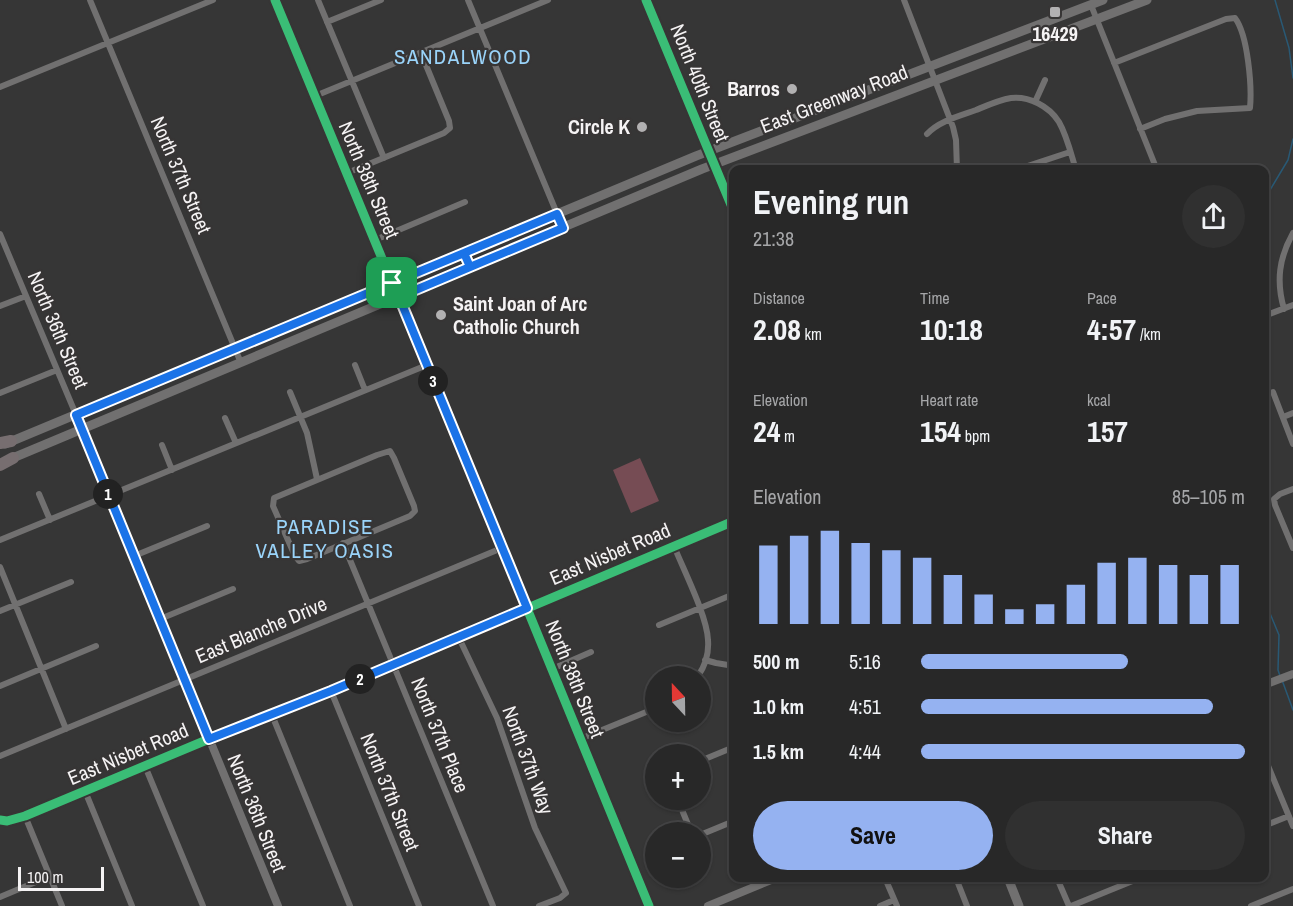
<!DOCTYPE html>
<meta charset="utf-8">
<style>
body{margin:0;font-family:"Archivo Narrow",sans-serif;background:#303030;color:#f1f3f6;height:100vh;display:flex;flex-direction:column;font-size:22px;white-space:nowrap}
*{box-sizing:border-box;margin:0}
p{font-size:20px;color:#a5a6a8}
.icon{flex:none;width:33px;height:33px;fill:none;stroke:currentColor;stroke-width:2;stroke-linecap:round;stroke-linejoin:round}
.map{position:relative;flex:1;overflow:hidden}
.panel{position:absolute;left:729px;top:165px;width:540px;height:717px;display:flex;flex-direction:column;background:#282828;border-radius:12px;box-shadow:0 2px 4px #0004,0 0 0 2px #444445}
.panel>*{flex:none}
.needle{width:39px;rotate:338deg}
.fabs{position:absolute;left:645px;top:666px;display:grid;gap:12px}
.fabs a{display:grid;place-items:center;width:66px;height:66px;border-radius:50%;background:#282828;box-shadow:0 2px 4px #0004,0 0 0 2px #444445;font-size:30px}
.scale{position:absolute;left:18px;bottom:15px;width:86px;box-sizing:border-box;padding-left:6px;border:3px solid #f5f3f4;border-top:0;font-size:16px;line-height:21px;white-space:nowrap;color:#f5f3f4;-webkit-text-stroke:4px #373535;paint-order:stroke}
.pin{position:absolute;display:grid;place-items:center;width:51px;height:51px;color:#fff;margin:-26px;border-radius:12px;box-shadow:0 3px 9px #0006}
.km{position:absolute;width:30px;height:30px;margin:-15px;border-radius:50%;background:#222;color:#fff;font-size:16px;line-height:30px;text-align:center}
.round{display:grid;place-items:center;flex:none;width:63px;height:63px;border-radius:32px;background:#303030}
.head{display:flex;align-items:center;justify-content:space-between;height:102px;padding:0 24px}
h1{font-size:33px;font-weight:700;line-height:45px}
.figures{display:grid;grid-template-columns:repeat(3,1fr);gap:9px;height:102px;padding:6px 24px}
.figures div{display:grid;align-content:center}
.figures b{font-size:30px;font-weight:700}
.figures small{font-size:16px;font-weight:400}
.figures p{font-size:16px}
.chart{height:168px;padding:12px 24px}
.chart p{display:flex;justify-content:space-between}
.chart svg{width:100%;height:108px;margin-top:6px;stroke:#95b2f1;stroke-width:6}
.cta{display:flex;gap:12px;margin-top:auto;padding:12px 24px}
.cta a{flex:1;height:69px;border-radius:36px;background:#95b2f1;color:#111;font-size:24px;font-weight:700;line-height:69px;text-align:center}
.cta a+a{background:#303030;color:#f1f3f6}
ul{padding:0 24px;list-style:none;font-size:20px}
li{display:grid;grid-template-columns:96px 72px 1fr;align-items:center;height:45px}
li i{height:15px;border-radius:8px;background:#95b2f1}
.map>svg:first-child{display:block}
</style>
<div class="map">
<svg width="1293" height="906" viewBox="0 0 1293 906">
<rect width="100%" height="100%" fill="#363636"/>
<path fill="#764c54" d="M 640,458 L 659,501 L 631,513 L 613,470 Z"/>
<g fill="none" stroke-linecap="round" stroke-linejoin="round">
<path stroke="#295975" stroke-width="1.5" d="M 1275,0 L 1289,48 L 1293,78
M 1264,200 L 1288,160 L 1293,139
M 1264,599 L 1279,635 L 1278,670 L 1280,676
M 1282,680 L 1293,710"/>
<path stroke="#717070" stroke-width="6" d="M 90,0 L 241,363
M 275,0 L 388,273 L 403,306 L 649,906
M 318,0 L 384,158
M 468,0 L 563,228
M 904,0 L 953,127 L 956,140 L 957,170
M 1091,5 L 1157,170
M 327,22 L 381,0
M 1114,63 L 1226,19 L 1235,18 C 1248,35 1252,87 1250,108 L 1197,111 L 1165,119 L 1140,129
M 0,87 L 213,0
M 315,96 L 548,0
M 1035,102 L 1045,80
M 927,134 C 939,121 959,116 976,110 C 988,105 999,100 1011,98 C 1029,96 1049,106 1059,122 C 1067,136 1071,154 1076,170
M 1016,170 L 1070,152
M 1144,170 L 1155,165
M 347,173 L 444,133 L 450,128 L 449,121 L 421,53
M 0,234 L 82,429
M 375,240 L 465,202
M 0,306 L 26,296
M 1284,309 C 1276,281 1279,258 1293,233
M 1264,316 L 1293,305
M 355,365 L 365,390
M 290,392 L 307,433 L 317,479
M 1273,392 L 1293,444
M 0,393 L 57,370
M 1283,417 L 1293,413
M 225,418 L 236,443
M 162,445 L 172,470
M 390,451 L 394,458 L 414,506 L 415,511 L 410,516 L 307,559 L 299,561 L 295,556 L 273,506 L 274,498 L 377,455 Z
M 1293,489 L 1280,494 L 1274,499 L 1275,505 L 1293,548
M 39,494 L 50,520
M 0,540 L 427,365
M 343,543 L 493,906
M 674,546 C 684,571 707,616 708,640 C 709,653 705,666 698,676
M 134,556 L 207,526
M 0,567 L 66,729
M 0,611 L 71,582
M 160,619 L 233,589
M 659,625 L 734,594
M 459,638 L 497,718 L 535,828 L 566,893 L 560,898 L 539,906
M 705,660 L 716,663 L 734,666
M 552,669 L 591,652
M 0,686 L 96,646
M 331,691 L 419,906
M 272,715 L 350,906
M 580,739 L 656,708
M 0,756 L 502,548
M 1264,756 L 1293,826
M 700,761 L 734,747
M 145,766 L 203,906
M 85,791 L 132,906
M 678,800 L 689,827 L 693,832
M 25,816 L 62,906
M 0,820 L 7,821 L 25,816 L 209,739 L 272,715 L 393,665 L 734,521
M 1264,826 L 1289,816
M 700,835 L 734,821
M 885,878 L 897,906
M 956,878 L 967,906
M 1057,878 L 1069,906
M 0,897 L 50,876
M 880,906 L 894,900
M 1071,906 L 1140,878
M 1251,906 L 1293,889"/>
<path stroke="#717070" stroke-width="8" d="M 82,429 L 278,906
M 1264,685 L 1293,674
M 708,906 L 776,878"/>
<path stroke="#717070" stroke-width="9" d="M 646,0 L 734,212
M 5,444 L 696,156 L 1103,0
M 8,460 L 702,169 L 1147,0
M 1008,878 L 1019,906"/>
<path stroke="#776e70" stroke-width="12" d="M 0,443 L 11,441
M 0,465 L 13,458"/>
<defs>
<path id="cycleway" d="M 275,0 L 388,273 L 403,306 L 649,906
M 646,0 L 734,212
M 0,820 L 7,821 L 25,816 L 209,739 L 272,715 L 393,665 L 734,521"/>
</defs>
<use href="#cycleway" stroke="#373535" stroke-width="13"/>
<use href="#cycleway" stroke="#3abd76" stroke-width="9"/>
</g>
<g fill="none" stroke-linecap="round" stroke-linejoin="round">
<defs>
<path id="route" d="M 392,283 L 76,415 L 209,739 L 331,691 L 527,608 L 399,297 L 470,267 L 464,253 L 557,214 L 563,228 L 470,267 L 464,253 L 392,283"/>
</defs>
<use href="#route" stroke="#fff" stroke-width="12"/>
<use href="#route" stroke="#1a73e8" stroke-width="8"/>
</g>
<g fill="#b2b1b2" stroke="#373535" stroke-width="2">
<rect x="1049" y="6" width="12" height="12" rx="3"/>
<circle cx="792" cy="89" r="6"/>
<circle cx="642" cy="127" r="6"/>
<circle cx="441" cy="315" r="6"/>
</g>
<g text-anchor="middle" stroke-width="4.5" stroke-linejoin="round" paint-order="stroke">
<g font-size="20" font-weight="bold" fill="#f5f3f4" stroke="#373535" text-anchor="end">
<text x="1055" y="41" text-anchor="middle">16429</text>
<text x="780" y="96">Barros</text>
<text x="630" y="134">Circle K</text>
<text x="453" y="311" text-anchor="start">Saint Joan of Arc<tspan x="453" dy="23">Catholic Church</tspan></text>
</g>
<g font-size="20" fill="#f5f3f4" stroke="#373535">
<text transform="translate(700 83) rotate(68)" y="7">North 40th Street</text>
<text transform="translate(834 99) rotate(-21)" y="7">East Greenway Road</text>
<text transform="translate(181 175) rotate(67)" y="7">North 37th Street</text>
<text transform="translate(369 180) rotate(67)" y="7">North 38th Street</text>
<text transform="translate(58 330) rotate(67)" y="7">North 36th Street</text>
<text transform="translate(610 554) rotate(-23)" y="7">East Nisbet Road</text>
<text transform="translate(261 630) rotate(-23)" y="7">East Blanche Drive</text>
<text transform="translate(575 679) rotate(68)" y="7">North 38th Street</text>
<text transform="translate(440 735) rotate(68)" y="7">North 37th Place</text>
<text transform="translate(128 754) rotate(-23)" y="7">East Nisbet Road</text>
<text transform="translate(528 760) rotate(70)" y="7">North 37th Way</text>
<text transform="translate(390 792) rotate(68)" y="7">North 37th Street</text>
<text transform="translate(257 813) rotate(68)" y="7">North 36th Street</text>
</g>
<g font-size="21" letter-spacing="1.5" fill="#9ad4fa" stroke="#373535">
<text x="463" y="64">SANDALWOOD</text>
<text x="325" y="534">PARADISE<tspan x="325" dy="24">VALLEY OASIS</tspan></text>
</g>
</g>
</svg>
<div class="fabs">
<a><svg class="needle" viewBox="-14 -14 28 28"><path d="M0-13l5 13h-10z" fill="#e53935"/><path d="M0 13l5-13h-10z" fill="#a5a6a8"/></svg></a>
<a>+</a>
<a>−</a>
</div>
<div class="scale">100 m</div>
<div class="pin" style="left:392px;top:283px;background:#1e9e55"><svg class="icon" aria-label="arrive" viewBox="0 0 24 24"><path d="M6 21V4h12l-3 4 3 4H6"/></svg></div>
<b class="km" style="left:108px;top:494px">1</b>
<b class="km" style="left:360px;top:679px">2</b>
<b class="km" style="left:433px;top:381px">3</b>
<section class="panel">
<div class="head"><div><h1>Evening run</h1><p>21:38</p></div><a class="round"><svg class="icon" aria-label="share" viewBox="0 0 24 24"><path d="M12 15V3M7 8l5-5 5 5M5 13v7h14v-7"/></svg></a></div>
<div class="figures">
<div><p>Distance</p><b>2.08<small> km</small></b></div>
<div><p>Time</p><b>10:18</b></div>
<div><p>Pace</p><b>4:57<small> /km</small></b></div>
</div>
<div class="figures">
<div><p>Elevation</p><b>24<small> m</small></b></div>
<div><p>Heart rate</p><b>154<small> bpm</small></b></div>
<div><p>kcal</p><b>157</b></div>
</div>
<div class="chart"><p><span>Elevation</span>85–105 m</p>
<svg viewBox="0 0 160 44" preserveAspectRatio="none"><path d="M5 44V12M15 44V8M25 44V6M35 44V11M45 44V14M55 44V17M65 44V24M75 44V32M85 44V38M95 44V36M105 44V28M115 44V19M125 44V17M135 44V20M145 44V24M155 44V20"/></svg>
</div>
<ul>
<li><b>500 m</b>5:16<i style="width:64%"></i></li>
<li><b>1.0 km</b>4:51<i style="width:90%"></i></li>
<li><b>1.5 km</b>4:44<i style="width:100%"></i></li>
</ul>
<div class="cta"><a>Save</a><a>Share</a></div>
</section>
</div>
